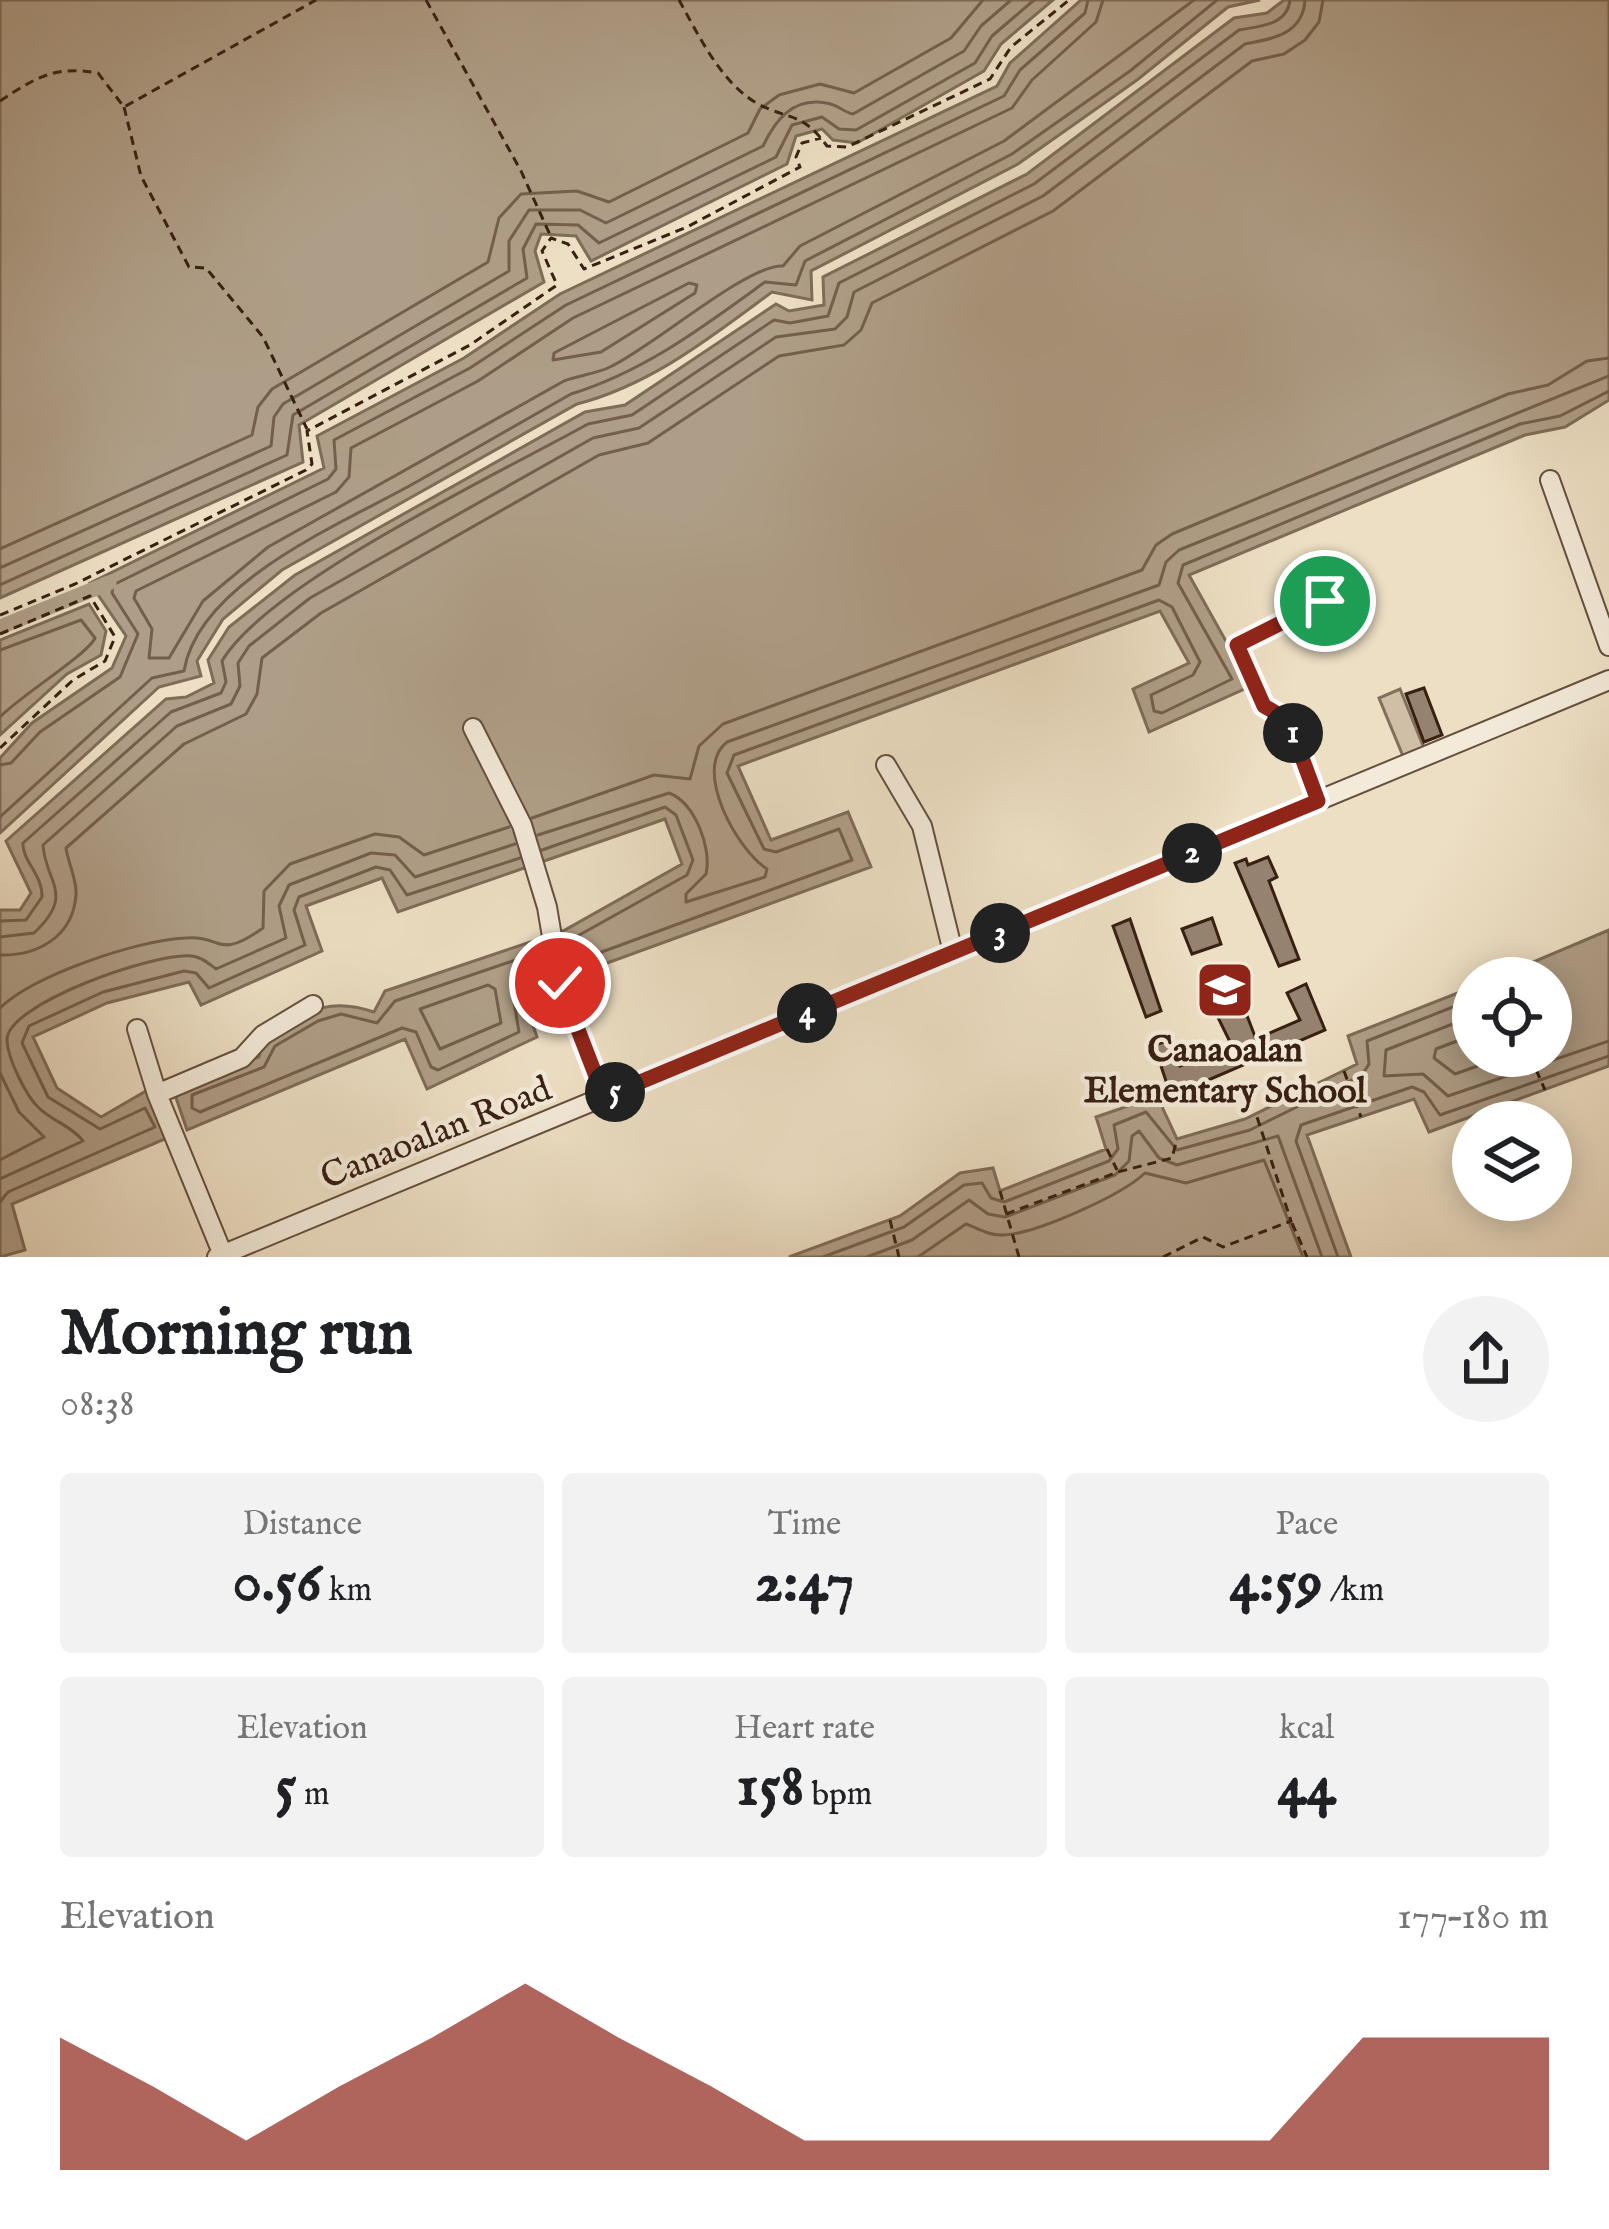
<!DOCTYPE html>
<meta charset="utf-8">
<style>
body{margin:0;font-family:"IM FELL English",serif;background:#f2f2f2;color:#202124;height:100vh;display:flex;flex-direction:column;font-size:45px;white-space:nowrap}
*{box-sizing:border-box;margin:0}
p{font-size:39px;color:#757577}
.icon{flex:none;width:66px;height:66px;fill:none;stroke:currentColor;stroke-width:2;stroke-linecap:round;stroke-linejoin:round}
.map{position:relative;height:1257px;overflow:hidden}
.side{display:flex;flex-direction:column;background:#fff;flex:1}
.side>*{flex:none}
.fabs{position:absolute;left:1452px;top:957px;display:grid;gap:24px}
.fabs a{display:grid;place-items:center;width:120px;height:120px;border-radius:50%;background:#fff;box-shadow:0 6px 30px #0003;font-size:60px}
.pin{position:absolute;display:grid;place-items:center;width:102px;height:102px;color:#fff;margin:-51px;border:6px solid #fff;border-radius:50%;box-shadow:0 3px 12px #0007}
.km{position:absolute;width:60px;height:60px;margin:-30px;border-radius:50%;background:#222;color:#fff;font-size:33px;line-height:60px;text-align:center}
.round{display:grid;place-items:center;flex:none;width:126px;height:126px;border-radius:63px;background:#f2f2f2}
.headline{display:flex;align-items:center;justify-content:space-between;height:204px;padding:0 60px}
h1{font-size:66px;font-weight:700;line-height:90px}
.stats{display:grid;grid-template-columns:repeat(3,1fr);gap:18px;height:204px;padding:12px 60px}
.stats div{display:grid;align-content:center;border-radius:12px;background:#f2f2f2;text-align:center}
.stats b{font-size:60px;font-weight:700}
.stats small{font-size:33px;font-weight:400}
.stats p{font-size:33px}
.chart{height:336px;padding:24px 60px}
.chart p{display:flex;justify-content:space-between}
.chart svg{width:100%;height:216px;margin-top:12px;fill:#8f2418;opacity:.7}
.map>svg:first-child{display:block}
</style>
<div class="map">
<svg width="1609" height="1257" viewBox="0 0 1609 1257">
<rect width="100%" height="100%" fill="#eddfc4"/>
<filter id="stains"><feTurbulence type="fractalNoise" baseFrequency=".00167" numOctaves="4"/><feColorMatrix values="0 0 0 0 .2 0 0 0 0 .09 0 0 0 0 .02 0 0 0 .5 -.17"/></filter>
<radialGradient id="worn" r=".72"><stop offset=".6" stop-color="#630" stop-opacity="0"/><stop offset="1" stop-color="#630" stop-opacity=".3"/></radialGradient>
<path fill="#cebfa6" stroke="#83705c" stroke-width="3" d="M 1400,689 L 1424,748 L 1403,756 L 1379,698 Z"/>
<path fill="#af9e87" stroke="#7f6c58" stroke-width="3" d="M 0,0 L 1053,0 L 1001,44 L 984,71 L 857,143 L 833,140 L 822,129 L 796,136 L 787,164 L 591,261 L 576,236 L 541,234 L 535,251 L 544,282 L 299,425 L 303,462 L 0,598 Z
M 1081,0 L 1260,0 L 1228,7 L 1137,80 L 1018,164 L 811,271 L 812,300 L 772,292 C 711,337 651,385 577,404 L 282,570 L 223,619 L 197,661 L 201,676 L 159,687 L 0,833 L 0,758 L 32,723 L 112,668 L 126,636 L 90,583 L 324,468 L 317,436 L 464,358 L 560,294 L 997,86 L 1010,63 Z
M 1284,0 L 1609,0 L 1609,400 L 1565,427 L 1525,435 L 1189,575 L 1251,686 L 1149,732 L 1133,689 L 1189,663 L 1160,611 L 738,766 L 771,840 L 848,812 L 871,867 L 522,994 L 537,1037 L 427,1089 L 405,1039 L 187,1130 L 173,1089 L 259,1057 L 263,1039 C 306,1014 324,995 374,1012 L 385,991 L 563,931 L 682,864 L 665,819 L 398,912 L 382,878 L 306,906 L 322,951 L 201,1005 L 189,982 L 107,1003 L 33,1037 L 57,1088 L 101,1117 L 153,1087 L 172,1136 L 12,1204 L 25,1250 L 0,1257 L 0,910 L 20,910 L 31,893 L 6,841 L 166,699 L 186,697 L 214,683 L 208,660 L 229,627 L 295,575 L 585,412 L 625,405 L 776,304 L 789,311 L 824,305 L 823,277 L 1027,174 L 1234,18 L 1267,13 Z
M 89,604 L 106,631 L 101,655 L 67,674 L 0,735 L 0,640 Z
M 1609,930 L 1609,1066 L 1429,1132 L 1414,1099 L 1307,1135 L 1351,1257 L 789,1257 L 900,1216 L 960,1173 L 993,1168 L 1000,1191 L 1106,1149 L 1096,1117 L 1157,1096 L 1177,1139 L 1245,1119 L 1357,1064 L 1348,1036 L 1473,987 L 1473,1056 L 1551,1056 L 1551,978 L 1495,978 Z"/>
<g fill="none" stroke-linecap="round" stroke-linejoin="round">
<path stroke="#745f4c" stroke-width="3" d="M 1103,0 L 1096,22 L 1032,80 L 1012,108 L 573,318 L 478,381 L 351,448 L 349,477 L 336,492 L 136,591 L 134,598 L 152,629 L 149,658 L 169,658 L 203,601 L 268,547 L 564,381 C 579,375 596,374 610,367 C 653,347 747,264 783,266 L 800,246 L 1004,141 L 1194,0
M 689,283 L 697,285 L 695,293 L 601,352 L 553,360 L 554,353 Z
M 0,549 L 252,435 L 258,407 L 272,389 L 488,262 L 499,218 L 521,194 L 577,191 L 609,202 L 748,133 L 760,109 L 779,95 L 820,84 L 854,93 L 951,38 L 983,0
M 0,568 L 271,446 L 274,417 L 283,404 L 509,271 L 509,241 L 529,210 L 580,210 L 606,223 L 763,146 C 775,121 792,97 826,103 C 837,104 843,112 853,114 L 964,51 L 981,26 L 1011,0
M 0,585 L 287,455 L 293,415 L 527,278 L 523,249 L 536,224 L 578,225 L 599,243 L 776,157 L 792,125 L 822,117 L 839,129 L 856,130 L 975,63 L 992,36 L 1034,0
M 0,650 L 81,620 L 95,638 C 87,655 20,696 0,717
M 0,765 L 11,763 L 40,732 L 120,677 L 138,634 L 112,593 L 113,585 L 328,479 L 336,469 L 334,440 L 470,368 L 566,305 L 1004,96 L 1020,70 L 1085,13 L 1088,0
M 0,817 L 152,678 L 184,671 C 198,583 341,524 411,485 C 465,455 518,424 571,394 C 645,371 703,327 765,282 L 796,285 L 805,261 L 1012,154 L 1130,71 L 1217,0
M 532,818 L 654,775 L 690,779 L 699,746 L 723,724 L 1142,570 L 1156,545 L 1172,534 L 1508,394 L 1548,385 L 1587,361 L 1609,358
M 538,835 L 669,793 C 695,803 712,848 706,874 L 686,894 L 686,902 L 765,877 L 767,869 C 737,850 692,769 727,742 L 1159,585 L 1166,562 L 1179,550 L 1609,376
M 542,850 L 665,807 L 676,815 L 693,860 L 687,875 L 565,943
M 0,921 L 26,920 L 42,897 C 43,875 22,861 23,843 L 171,712 L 221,693 L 226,682 L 222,661 C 268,583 500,473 588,424 L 632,415 L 774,320 L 790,323 L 828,316 L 839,283 L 1034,184 L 1239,30 C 1259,26 1287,26 1290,0
M 0,937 L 34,933 C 76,894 45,882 43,845 L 177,726 L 231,704 L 240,686 L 238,663 L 249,646 L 310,598 L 593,438 L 639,428 L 776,337 L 835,329 L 847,317 L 854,292 L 1043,196 L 1245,44 C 1273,39 1303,34 1305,0
M 542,951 L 395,1001 L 377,1023 L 341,1014 L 318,1021 L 275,1046 L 264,1067 L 192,1095 L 192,1108 L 200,1112 L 402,1028 L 416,1032 L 431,1067 L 438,1070 L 519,1032 L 512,990 L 546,972
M 0,955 C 37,956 73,937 76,895 C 77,879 68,863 66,848 L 184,744 L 246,714 L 257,694 L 262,658 L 321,613 L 599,455 L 648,443 L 779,356 L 844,345 L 861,330 L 872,303 L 1053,211 L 1252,61 L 1284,54 L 1305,40 L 1319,22 L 1323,0
M 569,964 L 852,860 L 839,829 L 776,852 L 764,849 L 727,773 L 734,755 L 1159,600 L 1172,607 L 1200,662 L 1193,675 L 1151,695 L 1154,711 L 1162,713 L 1232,679 L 1178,583 L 1183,565 L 1520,424 L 1560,416 L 1609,391
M 488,985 L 495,989 L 501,1023 L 440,1049 L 420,1009 Z
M 0,1008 C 34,975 138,940 185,938 C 224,935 216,961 263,928 L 264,891 L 290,864 L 375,834 L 399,837 L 424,855 L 509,827
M 1473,1016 L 1386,1050 L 1384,1076 L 1423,1074 L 1448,1096 L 1609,1041
M 1473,1035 L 1436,1049 L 1434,1058 L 1455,1074 L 1506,1056
M 0,1073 L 19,1112 L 44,1137 L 0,1160
M 0,1179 L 83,1141 C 72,1126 52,1121 39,1108 C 26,1096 8,1059 7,1041 C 4,1004 159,951 192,956 C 202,957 209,964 216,969 L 286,938 L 279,906 L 289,885 L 371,853 L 395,855 L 415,877 L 515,844
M 0,1202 L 8,1192 L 155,1127 L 145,1108 L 100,1129 L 48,1097 L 22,1043 L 29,1026 L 103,992 L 184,971 L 196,973 L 209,988 L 305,945 L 294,910 L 299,897 L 376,867 L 390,870 L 407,895 L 520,858
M 823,1257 L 904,1227 L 964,1185 L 982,1183 L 991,1198 L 1004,1202 L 1109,1161 L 1118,1149 L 1114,1125 L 1146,1112 L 1177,1150 L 1250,1130 L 1362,1075 L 1369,1064 L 1367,1041 L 1473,999
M 867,1257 L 912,1240 L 969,1200 L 988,1214 L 1005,1217 L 1115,1175 L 1129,1161 L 1132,1136 L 1139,1131 L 1159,1158 L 1177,1165 L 1278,1136 L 1322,1257
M 918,1257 L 966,1224 C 978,1228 989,1236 1003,1235 C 1036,1234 1122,1195 1145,1173 L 1186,1183 L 1264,1160 L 1303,1257
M 1338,1257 L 1296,1141 L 1301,1125 L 1412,1087 L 1424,1092 L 1440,1115 L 1609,1056"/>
<path stroke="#af9e87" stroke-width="15" d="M 0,627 L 109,583"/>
</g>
<path fill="#96836f" stroke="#382012" stroke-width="3" d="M 1424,688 L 1442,735 L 1424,742 L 1406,694 Z
M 1268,857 L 1277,877 L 1269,881 L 1299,959 L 1279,966 L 1235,863 L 1246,859 L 1248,865 Z
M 1212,918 L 1221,944 L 1192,954 L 1182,929 Z
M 1130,919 L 1161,1011 L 1146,1017 L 1113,926 Z
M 1231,974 L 1256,1039 L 1300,1020 L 1287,993 L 1306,984 L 1325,1030 L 1192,1087 L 1195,1099 L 1182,1102 L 1177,1084 L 1168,1087 L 1154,1045 L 1171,1040 L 1180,1066 L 1232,1046 L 1203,987 Z"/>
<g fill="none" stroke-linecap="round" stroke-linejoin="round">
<defs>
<path id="minor" d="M 1550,480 L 1609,646
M 473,728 L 522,825 L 547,907 L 560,984 L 604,1097
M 886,765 L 922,826 L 953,952
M 1318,801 L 1288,720 L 1264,706 L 1237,645 L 1325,601
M 137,1029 L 157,1094
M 223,1255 L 157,1094 L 242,1058 L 263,1035 L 313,1005
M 217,1257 L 1609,680"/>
</defs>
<use href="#minor" stroke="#65503e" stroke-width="22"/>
<path stroke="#382012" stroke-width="3" stroke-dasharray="9 6" stroke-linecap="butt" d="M 426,0 L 521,171 L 551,237
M 679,0 C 699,36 721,83 758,104 C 792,121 802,112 827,146 L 847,147 L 990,79 L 1011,47 L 1069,0
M 0,101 C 35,78 55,65 98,73 L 124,107 L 316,0
M 124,107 L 141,176 L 189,267 L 206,268 L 263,337 L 307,429
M 0,615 L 75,584 L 306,470 L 312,464 L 307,431 L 470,345 L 557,285 L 542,251 L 551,238 L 568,244 L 584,269 L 687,227 L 800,167 L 796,157 L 802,143 L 821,138
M 0,634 L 90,596 L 115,637 L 105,661 L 73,680 L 0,748
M 1495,978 L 1496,978
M 1530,1056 L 1545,1090
M 1344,1071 L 1361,1117
M 1107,1149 L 1117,1170
M 1000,1191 L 1019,1257
M 1006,1214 L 1118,1172 L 1172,1158 L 1177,1139
M 890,1220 L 899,1257
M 1292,1223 L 1307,1257
M 1163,1257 L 1203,1237 L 1223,1247 L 1291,1221 L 1256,1114"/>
<use href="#minor" stroke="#f3ead9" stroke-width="18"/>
</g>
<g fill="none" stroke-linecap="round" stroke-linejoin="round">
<defs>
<path id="route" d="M 560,983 L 604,1097 L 1318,801 L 1288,720 L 1264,706 L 1237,645 L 1325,601"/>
</defs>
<use href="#route" stroke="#fff" stroke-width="24"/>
<use href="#route" stroke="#8f2418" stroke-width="15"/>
</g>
<defs>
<symbol id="school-square" viewBox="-11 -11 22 22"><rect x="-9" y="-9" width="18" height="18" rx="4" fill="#8f2418" stroke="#f3ead9"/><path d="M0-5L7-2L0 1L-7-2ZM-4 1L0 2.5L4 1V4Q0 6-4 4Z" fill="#fff"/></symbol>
</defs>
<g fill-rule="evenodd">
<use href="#school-square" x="1192" y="957" width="66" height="66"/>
</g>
<g text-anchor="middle" stroke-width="9" stroke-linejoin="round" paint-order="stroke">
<g font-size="36" font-weight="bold" fill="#382012" stroke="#f3ead9">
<text x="1225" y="1061">Canaoalan<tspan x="1225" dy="41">Elementary School</tspan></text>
</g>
<g font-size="36" fill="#382012" stroke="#f3ead9">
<text transform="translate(435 1131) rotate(-22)" y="13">Canaoalan Road</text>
</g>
</g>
<rect width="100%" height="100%" filter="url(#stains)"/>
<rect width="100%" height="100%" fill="url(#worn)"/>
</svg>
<div class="fabs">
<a><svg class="icon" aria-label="locate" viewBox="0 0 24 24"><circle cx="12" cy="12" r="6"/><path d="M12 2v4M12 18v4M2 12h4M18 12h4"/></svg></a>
<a><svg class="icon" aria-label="layers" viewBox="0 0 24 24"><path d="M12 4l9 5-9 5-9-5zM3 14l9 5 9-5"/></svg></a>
</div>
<div class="pin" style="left:1325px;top:601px;background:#1e9e55"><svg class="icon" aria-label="arrive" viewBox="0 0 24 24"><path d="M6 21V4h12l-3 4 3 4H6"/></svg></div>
<div class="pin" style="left:560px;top:983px;background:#d93025"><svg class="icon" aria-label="check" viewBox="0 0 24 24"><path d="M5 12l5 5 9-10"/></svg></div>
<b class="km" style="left:1293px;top:733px">1</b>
<b class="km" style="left:1192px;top:853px">2</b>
<b class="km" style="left:1000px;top:933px">3</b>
<b class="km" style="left:807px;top:1013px">4</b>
<b class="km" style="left:615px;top:1092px">5</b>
</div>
<section class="side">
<div class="headline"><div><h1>Morning run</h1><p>08:38</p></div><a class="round"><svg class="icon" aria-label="share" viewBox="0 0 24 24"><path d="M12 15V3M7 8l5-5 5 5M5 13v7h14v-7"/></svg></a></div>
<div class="stats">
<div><p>Distance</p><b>0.56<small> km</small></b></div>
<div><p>Time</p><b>2:47</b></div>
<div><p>Pace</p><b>4:59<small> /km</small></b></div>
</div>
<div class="stats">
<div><p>Elevation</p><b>5<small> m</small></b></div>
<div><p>Heart rate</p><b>158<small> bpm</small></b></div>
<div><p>kcal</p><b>44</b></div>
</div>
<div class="chart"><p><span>Elevation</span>177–180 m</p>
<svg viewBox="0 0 160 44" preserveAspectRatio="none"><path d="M0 44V17L10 27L20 38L30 27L40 17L50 6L60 17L70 27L80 38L90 38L100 38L110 38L120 38L130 38L140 17L150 17L160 17V44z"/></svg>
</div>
</section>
